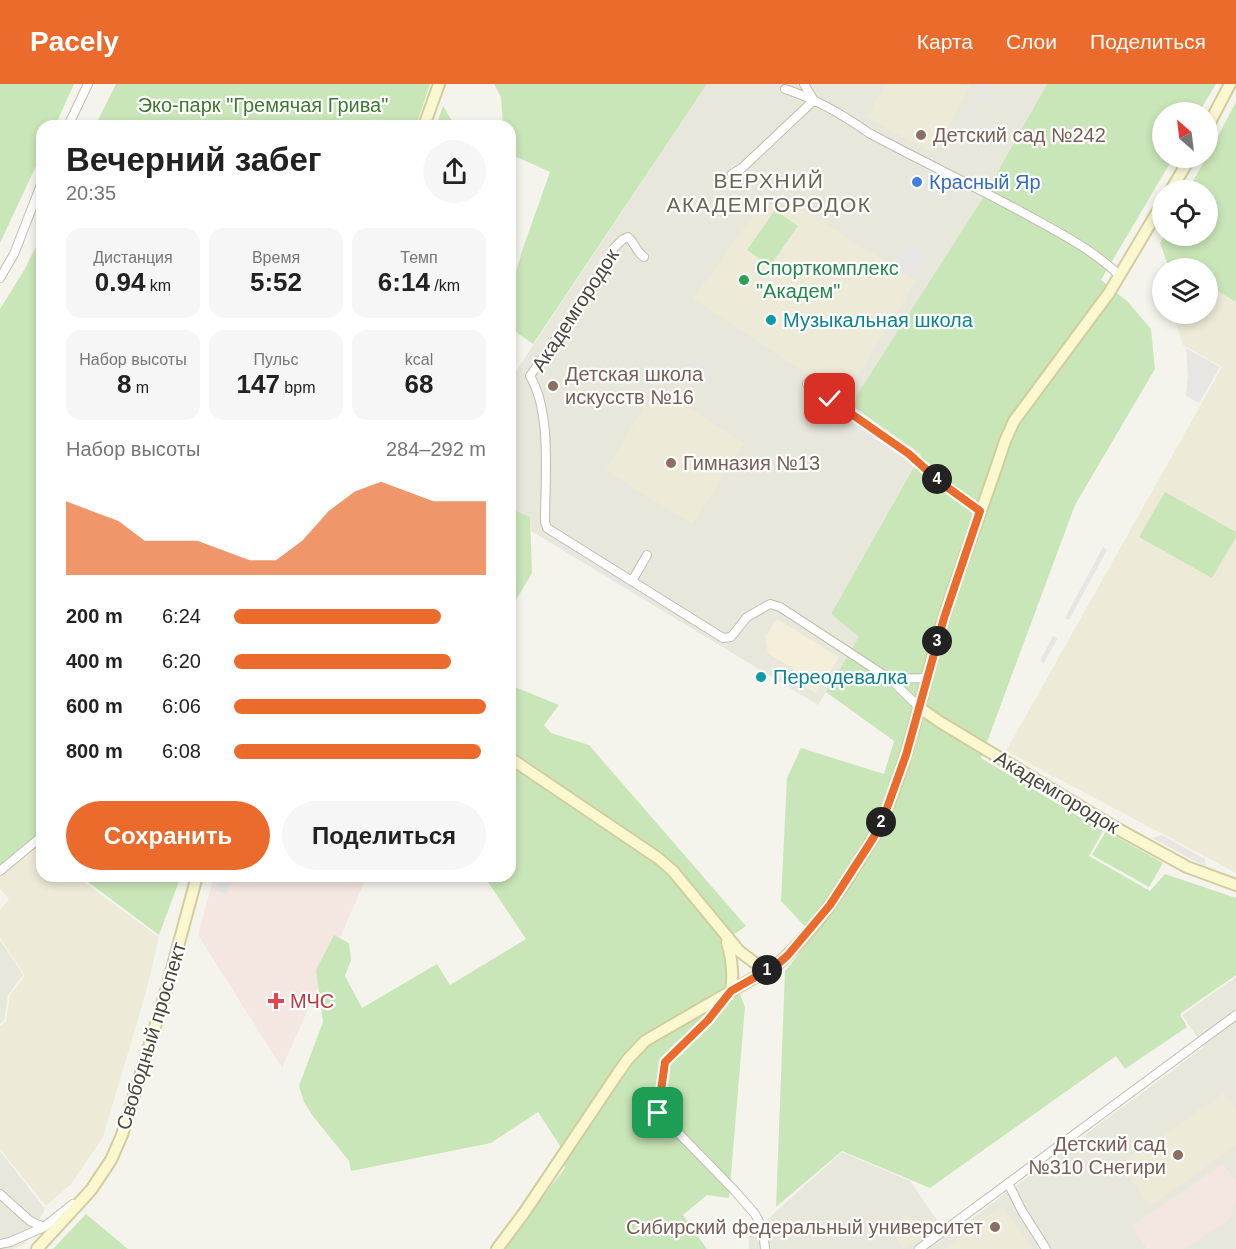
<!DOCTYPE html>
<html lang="ru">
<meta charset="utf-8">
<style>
body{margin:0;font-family:Arial,sans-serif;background:#f6f6f6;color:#222;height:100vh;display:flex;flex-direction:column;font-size:22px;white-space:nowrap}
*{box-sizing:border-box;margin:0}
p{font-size:20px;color:#767676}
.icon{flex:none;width:33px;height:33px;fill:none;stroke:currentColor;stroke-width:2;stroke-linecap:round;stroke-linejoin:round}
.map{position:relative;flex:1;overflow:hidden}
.sheet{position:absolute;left:36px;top:36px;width:480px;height:762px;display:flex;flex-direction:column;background:#fff;border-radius:18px;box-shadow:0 3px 9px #0003}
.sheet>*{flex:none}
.needle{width:39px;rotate:332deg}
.tools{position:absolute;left:1152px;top:18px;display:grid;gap:12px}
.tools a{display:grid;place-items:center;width:66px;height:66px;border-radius:50%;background:#fff;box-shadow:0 3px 9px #0003;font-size:30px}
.pin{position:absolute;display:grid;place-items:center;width:51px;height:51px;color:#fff;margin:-26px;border-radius:12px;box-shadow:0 3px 9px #0006}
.km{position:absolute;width:30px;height:30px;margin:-15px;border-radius:50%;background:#222;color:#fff;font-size:16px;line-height:30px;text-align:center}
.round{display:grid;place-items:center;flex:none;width:63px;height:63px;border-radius:32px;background:#f6f6f6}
.summary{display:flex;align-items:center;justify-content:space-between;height:102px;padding:0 30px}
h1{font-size:33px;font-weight:800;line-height:45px}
.figures{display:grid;grid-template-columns:repeat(3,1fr);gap:9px;height:102px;padding:6px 30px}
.figures div{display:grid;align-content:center;border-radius:15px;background:#f6f6f6;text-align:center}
.figures b{font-size:26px;font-weight:800}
.figures small{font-size:16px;font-weight:400}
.figures p{font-size:16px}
.chart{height:168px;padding:12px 30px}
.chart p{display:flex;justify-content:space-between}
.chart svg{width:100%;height:108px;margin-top:6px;fill:#eb6b2d;opacity:.7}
.cta{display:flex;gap:12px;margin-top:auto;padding:12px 30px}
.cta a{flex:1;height:69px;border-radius:36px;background:#eb6b2d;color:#fff;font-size:24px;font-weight:800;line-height:69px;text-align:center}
.cta a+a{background:#f6f6f6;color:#222}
ul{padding:0 30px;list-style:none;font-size:20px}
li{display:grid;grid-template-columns:96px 72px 1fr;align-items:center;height:45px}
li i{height:15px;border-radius:8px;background:#eb6b2d}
header{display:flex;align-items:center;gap:36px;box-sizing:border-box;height:84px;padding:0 30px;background:#eb6b2d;color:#fff}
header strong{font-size:28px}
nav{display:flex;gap:33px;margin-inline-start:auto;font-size:21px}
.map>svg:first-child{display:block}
</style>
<header>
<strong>Pacely</strong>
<nav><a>Карта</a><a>Слои</a><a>Поделиться</a></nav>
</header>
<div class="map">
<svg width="1236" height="1165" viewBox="0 0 1236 1165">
<rect width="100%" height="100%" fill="#f5f4ec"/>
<path fill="#e8e7db" d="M 707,0 L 1047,0 L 981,117 L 854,323 L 921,369 L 831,530 L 860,553 L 818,621 L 531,447 L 530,433 L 510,424 L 510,296 Z
M 0,856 L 23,891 L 8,911 L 4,936 L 0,940 Z
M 1236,893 L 1236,1165 L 749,1165 L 749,1152 L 842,1068 L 910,1097 L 948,1152 L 1204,963 L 1182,931 Z
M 0,1067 L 45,1125 L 26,1159 L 13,1165 L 0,1165 Z"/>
<path fill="#f4eeda" d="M 777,535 L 839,573 L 816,610 L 801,600 L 799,589 L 768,569 L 765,553 Z"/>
<path fill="#edebd7" d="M 886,0 L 971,0 L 932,69 L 867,33 Z
M 763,118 L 807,128 L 916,197 L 850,303 L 836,308 L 693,215 Z
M 1208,201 L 1236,218 L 1236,789 L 1006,667 L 1222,283 L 1183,261 L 1176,240 L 1182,230 L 1208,230 Z
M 657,304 L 744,359 L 692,440 L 605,386 Z
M 34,762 L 42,768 L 42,792 L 75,792 L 159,853 L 146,908 L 103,1053 L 71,1100 L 46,1122 L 0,1065 L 0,942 L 6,937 L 10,911 L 25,892 L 0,854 L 0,826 L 9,815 L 0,805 L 0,791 Z
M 1224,1009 L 1236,1025 L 1236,1062 L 1150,1122 L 1120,1080 Z
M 1002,1122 L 1033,1165 L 944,1165 Z
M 909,1130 L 924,1151 L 904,1165 L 889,1144 Z"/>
<path fill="#f4e7e1" d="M 214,792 L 365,792 L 365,797 L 282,984 L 198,851 Z
M 1223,1080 L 1236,1097 L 1236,1116 L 1231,1134 L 1184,1165 L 1147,1165 L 1132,1142 Z"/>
<path fill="#c9e6b8" d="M 0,0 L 74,0 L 55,42 L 42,42 L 42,69 L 0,159 Z
M 116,0 L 430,0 L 416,42 L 95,42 Z
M 494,0 L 707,0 L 533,260 L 516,248 L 512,202 L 523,164 L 550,88 L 510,70 L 510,42 L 503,42 L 501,13 Z
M 1047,0 L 1216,0 L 1199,28 L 1162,28 L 1162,74 L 1173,74 L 1101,196 L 1127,217 L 1151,245 L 1155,285 L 1075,421 L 981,674 L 1103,747 L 1089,772 L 1150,807 L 1165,790 L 1236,814 L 1236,891 L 1180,930 L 1187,943 L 1125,985 L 1116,972 L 930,1104 L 842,1067 L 776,1123 L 785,887 L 814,852 L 781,817 L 787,694 L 801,664 L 884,690 L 894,657 L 826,608 L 859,553 L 831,530 L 921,370 L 854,323 L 857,311 L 981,117 Z
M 1236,18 L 1236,218 L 1208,201 L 1208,184 L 1169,184 L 1160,159 L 1164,152 L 1208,152 L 1208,106 L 1188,106 L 1206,74 L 1208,74 L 1208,71 Z
M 443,22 L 455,42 L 436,42 Z
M 775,126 L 798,142 L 770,182 L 747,166 Z
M 42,151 L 42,764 L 32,756 L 0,782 L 0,225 L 23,188 Z
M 1165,408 L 1236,448 L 1236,453 L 1212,494 L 1139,453 Z
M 510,424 L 530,433 L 532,489 L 510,526 Z
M 510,601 L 559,621 L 544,641 L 551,649 L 589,661 L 746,842 L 720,860 L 745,923 L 729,1114 L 707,1111 L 683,1131 L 707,1165 L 502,1165 L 565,1084 L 562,1065 L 538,1028 L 491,1059 L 351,1087 L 349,1077 L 312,1031 L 304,1018 L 299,1002 L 323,938 L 316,886 L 334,851 L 349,859 L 351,876 L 345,892 L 362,924 L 437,880 L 450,901 L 526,855 L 484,792 L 510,792 Z
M 1106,747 L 1163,779 L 1149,803 L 1092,771 Z
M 80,792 L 181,792 L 159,851 Z
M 86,1130 L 128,1165 L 53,1165 Z"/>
<path fill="#e7e6e3" d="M 984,0 L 990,0 L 954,64 L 950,62 Z
M 881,47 L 927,73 L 925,77 L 879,51 Z
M 907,160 L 928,173 L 915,194 L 894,181 Z
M 1186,264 L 1220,283 L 1199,319 L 1186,312 L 1188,292 Z
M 690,274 L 713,290 L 710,295 L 687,279 Z
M 855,342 L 904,371 L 902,375 L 853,346 Z
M 560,457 L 638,505 L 635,509 L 558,462 Z
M 1103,463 L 1107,466 L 1069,536 L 1065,534 Z
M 1053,552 L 1058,554 L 1044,579 L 1040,577 Z
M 1162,751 L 1205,775 L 1206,783 L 1152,754 Z
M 219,792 L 232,792 L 227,810 L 215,807 Z"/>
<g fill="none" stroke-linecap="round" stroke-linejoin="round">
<defs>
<path id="street" d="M 804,0 L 813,15
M 785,5 C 813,14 845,32 869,49 C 919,76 970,100 1020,127 C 1054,146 1091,164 1119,191
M 68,42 L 88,0
M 732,90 L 742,84 L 813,17
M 644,173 C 636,168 635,159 628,153 L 622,156 L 614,164 L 596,197 L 530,292 C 552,328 545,396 545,438 L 547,444 L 723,554 L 731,553 L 747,533 L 770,520 L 780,523 L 890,595 L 920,624
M 0,194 L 14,170 L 42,98
M 807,300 L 909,370 L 940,398 L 980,427
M 632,497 L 647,471
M 890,595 L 927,594
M 0,787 L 42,752
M 726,913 L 708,936 L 665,978 L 658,1028 L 734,1106 L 755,1130 L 763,1145 L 765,1165
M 1008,1099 L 1022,1127 L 1046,1165
M 0,1110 L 30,1137 L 44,1143
M 0,1160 L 10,1158 L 44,1143 L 73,1120
M 919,1165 L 1236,931"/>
<path id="secondary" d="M 424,42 L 439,0
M 1208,42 L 1230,0
M 1171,106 L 1190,74
M 920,624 L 940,638 L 1116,744 L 1187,783 L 1236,801
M 510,674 L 658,774 L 673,787 L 739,867 L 755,879 L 770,884
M 727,858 C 732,875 734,889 731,907
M 37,1165 L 91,1106 L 111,1076 L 122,1051 L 166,907 L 197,792
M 497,1165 L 524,1129 L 618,989 L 628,975 L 645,957 L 778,880 C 810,851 837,813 859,777 C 867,764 876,751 882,737 C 910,672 923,601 944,533 C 963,474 986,416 1005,357 L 1014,337 L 1109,209 L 1162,120"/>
</defs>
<use href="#street" stroke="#c0bdaf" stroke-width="10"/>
<use href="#secondary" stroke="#d1cd9f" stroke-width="14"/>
<use href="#street" stroke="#fff" stroke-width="8"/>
<use href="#secondary" stroke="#fbf8d0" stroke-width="10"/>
</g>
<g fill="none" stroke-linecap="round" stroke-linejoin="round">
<defs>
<path id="route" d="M 658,1029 L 665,978 L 708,936 L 731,907 L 778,880 L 788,871 L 830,821 L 872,756 L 882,738 L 906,671 L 944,534 L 980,427 L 940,398 L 909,370 L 830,315"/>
</defs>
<use href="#route" stroke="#fff" stroke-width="12"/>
<use href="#route" stroke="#eb6b2d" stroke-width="8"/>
</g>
<g fill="#8d6e63" stroke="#fff" stroke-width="2">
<circle cx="921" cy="51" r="6"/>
<circle cx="553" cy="302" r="6"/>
<circle cx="671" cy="379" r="6"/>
<circle cx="1178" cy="1071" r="6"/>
<circle cx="995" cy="1143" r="6"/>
</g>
<circle fill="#3f7fe0" stroke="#fff" stroke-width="2" cx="917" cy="98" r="6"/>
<circle fill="#2e9e5b" stroke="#fff" stroke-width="2" cx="744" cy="196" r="6"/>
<g fill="#0f9aa8" stroke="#fff" stroke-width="2">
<circle cx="771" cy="236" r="6"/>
<circle cx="761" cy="593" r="6"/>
</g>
<path fill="#e0444e" stroke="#fff" stroke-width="2" d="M273 908h6v6h6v6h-6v6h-6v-6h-6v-6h6z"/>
<g text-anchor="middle" stroke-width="4.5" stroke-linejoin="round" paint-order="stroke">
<g font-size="20" fill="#3f7830" stroke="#fff">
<text x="263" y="28">Эко-парк "Гремячая Грива"</text>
</g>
<g font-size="20" fill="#785e54" stroke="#fff" text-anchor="start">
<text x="933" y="58">Детский сад №242</text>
<text x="565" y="297">Детская школа<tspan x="565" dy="23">искусств №16</tspan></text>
<text x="683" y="386">Гимназия №13</text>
<text x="1166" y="1067" text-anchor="end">Детский сад<tspan x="1166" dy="23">№310 Снегири</tspan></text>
<text x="983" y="1150" text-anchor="end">Сибирский федеральный университет</text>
</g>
<g font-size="20" fill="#366cbe" stroke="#fff" text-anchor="start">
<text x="929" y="105">Красный Яр</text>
</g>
<g font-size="20" fill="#27864d" stroke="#fff" text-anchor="start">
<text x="756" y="191">Спорткомплекс<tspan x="756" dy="23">"Академ"</tspan></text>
</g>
<g font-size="20" fill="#49463a" stroke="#fff">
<text transform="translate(575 226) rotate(-57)" y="7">Академгородок</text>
<text transform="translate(1057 708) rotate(31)" y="7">Академгородок</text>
<text transform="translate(151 952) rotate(-73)" y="7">Свободный проспект</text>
</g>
<g font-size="20" fill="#0d838f" stroke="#fff" text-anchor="start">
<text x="783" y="243">Музыкальная школа</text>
<text x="773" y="600">Переодевалка</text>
</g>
<g font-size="20" fill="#be3a42" stroke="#fff" text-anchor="start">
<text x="290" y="924">МЧС</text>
</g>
<g font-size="21" letter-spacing="1.5" fill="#6b6652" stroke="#fff">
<text x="769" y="104">ВЕРХНИЙ<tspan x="769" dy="24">АКАДЕМГОРОДОК</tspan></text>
</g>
</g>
</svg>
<div class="tools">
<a><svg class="needle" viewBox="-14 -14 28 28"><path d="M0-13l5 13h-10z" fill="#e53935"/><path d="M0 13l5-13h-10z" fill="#767676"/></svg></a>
<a><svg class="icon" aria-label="locate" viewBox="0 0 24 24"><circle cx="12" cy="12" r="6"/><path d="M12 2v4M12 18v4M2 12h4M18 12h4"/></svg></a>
<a><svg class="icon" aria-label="layers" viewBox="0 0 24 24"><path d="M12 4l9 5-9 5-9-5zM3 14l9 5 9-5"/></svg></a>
</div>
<div class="pin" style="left:658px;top:1029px;background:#1e9e55"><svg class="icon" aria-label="arrive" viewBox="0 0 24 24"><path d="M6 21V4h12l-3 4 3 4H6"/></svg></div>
<div class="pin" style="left:830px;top:315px;background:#d93025"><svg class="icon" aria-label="check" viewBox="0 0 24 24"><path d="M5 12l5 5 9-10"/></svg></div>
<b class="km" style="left:767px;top:886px">1</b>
<b class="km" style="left:881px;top:738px">2</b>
<b class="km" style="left:937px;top:557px">3</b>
<b class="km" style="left:937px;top:395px">4</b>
<section class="sheet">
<div class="summary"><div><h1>Вечерний забег</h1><p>20:35</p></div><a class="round"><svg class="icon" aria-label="share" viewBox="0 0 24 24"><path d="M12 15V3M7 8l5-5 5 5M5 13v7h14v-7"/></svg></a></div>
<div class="figures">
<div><p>Дистанция</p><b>0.94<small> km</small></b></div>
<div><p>Время</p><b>5:52</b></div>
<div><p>Темп</p><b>6:14<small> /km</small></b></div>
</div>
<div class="figures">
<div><p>Набор высоты</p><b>8<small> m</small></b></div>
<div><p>Пульс</p><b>147<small> bpm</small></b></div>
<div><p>kcal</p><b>68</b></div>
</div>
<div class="chart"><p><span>Набор высоты</span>284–292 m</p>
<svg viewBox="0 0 160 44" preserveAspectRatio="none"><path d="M0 44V14L10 18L20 22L30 30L40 30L50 30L60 34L70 38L80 38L90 30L100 18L110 10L120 6L130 10L140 14L150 14L160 14V44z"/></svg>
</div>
<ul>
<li><b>200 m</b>6:24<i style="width:82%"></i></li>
<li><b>400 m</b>6:20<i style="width:86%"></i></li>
<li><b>600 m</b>6:06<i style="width:100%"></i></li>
<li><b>800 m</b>6:08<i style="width:98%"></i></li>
</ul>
<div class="cta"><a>Сохранить</a><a>Поделиться</a></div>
</section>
</div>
